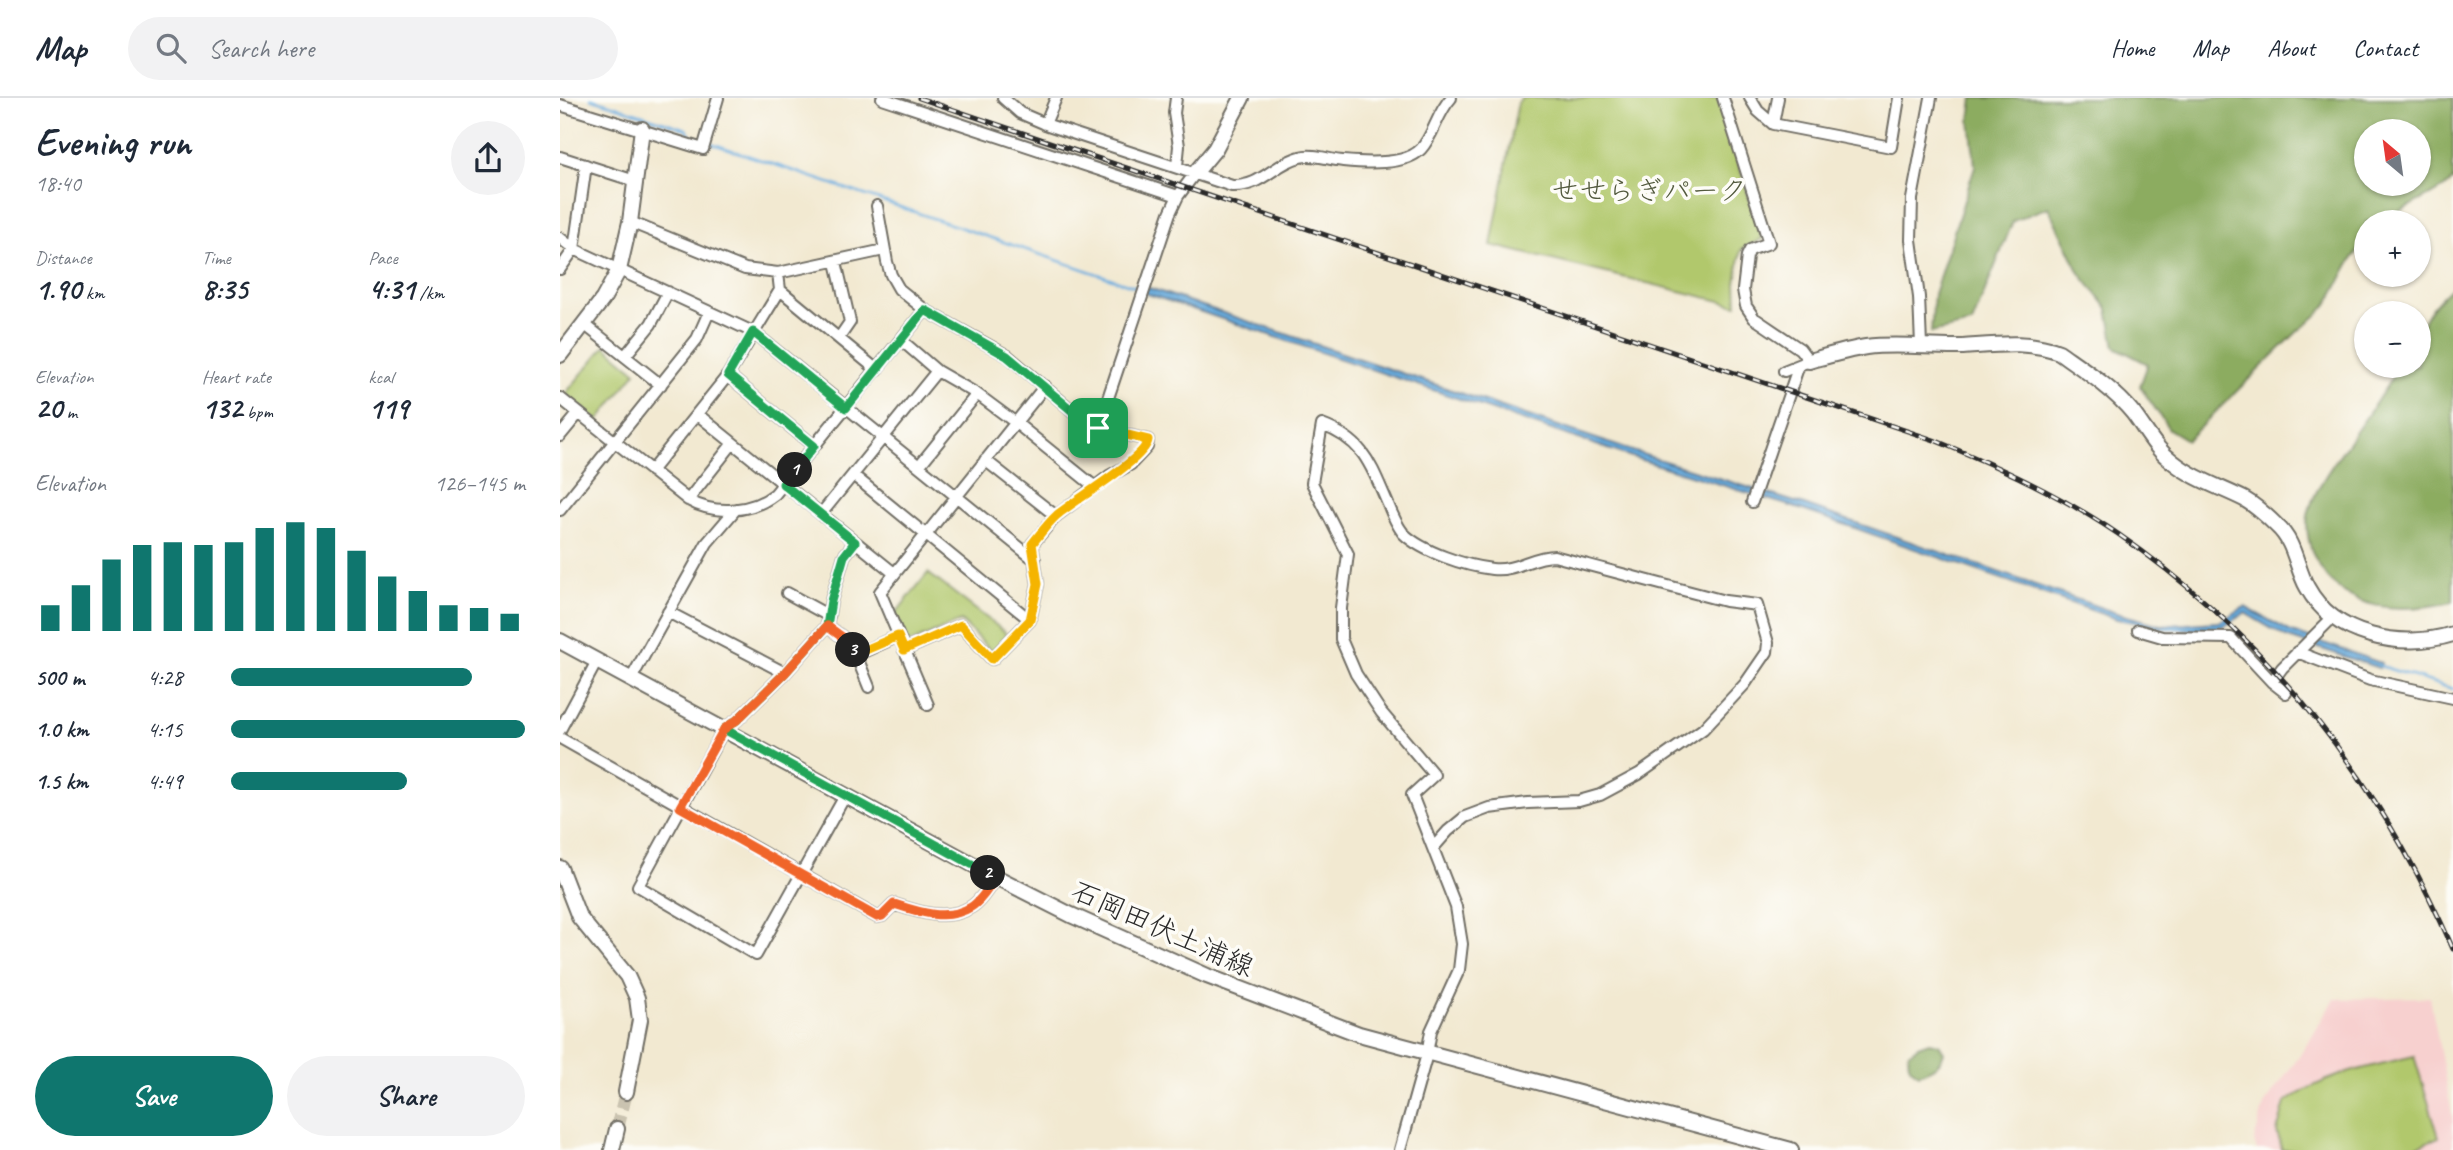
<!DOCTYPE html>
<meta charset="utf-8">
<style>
body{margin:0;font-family:Caveat,"Klee One",sans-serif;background:#f2f2f3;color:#1f2937;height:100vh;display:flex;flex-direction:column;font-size:26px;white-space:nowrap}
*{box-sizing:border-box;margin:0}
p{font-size:23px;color:#747a83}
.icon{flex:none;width:38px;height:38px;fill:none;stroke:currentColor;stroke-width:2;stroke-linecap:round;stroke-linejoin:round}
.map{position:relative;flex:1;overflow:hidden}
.sheet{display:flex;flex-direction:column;background:#fff;width:560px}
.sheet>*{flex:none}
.needle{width:46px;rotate:331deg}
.tools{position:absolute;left:1794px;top:21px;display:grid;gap:14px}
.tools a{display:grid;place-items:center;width:77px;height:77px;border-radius:50%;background:#fff;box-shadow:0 2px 5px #0004;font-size:35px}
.pin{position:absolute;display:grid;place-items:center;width:60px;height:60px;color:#fff;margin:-30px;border-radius:14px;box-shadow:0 4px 10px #0006}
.km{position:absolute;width:35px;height:35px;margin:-18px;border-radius:50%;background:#222;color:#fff;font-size:19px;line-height:35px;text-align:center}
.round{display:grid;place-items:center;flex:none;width:74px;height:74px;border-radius:37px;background:#f2f2f3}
.head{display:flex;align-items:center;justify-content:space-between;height:119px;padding:0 35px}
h1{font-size:38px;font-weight:600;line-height:52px}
.metrics{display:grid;grid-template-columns:repeat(3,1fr);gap:10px;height:119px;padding:7px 35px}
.metrics div{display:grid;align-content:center}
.metrics b{font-size:30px;font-weight:600}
.metrics small{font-size:19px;font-weight:400}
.metrics p{font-size:19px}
.chart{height:196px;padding:14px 35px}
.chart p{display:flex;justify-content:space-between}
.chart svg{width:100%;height:126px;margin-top:7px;stroke:#0f766e;stroke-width:6}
.action{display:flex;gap:14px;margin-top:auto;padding:14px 35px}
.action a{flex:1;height:80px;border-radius:42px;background:#0f766e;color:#fff;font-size:28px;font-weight:600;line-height:80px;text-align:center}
.action a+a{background:#f2f2f3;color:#1f2937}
ul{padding:0 35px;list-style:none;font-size:23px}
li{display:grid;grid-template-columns:112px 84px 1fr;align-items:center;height:52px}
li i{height:18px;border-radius:9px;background:#0f766e}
header{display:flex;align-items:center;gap:42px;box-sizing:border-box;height:98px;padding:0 35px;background:#fff;border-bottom:2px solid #e0e1e3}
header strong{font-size:33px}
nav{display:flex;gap:38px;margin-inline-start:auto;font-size:24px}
.search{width:490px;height:63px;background:#f2f2f3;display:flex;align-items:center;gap:18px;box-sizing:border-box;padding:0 24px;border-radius:38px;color:#747a83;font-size:26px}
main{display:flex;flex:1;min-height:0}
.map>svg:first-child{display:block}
</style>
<header>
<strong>Map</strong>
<div class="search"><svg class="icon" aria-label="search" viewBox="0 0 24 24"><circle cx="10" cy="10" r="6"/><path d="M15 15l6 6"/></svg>Search here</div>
<nav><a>Home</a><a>Map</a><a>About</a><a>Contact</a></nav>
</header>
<main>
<section class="sheet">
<div class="head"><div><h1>Evening run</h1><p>18:40</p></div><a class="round"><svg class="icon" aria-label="share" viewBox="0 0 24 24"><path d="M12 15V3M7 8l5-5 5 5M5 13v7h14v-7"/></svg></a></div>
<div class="metrics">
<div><p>Distance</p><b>1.90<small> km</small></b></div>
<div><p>Time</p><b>8:35</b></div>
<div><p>Pace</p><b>4:31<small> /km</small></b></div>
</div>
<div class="metrics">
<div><p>Elevation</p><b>20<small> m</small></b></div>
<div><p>Heart rate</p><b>132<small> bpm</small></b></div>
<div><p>kcal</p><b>119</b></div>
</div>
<div class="chart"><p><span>Elevation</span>126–145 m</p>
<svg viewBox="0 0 160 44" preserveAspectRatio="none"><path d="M5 44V35M15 44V28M25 44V19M35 44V14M45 44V13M55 44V14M65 44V13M75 44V8M85 44V6M95 44V8M105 44V16M115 44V25M125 44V30M135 44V35M145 44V36M155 44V38"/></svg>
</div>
<ul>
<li><b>500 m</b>4:28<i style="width:82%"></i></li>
<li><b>1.0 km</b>4:15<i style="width:100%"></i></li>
<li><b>1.5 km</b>4:49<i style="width:60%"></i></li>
</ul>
<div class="action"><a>Save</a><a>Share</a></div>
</section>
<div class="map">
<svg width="1893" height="1052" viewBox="0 0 1893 1052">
<rect width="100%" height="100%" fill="#fdfcf7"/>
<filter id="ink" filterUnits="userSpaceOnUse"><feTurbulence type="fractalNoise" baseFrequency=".0143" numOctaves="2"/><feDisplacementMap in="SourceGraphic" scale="14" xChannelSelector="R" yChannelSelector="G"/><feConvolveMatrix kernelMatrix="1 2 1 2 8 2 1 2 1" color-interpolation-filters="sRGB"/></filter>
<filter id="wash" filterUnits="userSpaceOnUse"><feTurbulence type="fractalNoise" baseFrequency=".00686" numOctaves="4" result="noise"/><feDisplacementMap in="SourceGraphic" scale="28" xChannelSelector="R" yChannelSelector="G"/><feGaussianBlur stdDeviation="1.57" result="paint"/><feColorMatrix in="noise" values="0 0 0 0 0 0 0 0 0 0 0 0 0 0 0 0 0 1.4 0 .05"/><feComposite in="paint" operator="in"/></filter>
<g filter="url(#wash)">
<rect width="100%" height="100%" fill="#f2e9d1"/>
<path fill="#f7d0cf" d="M 1870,899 L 1893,1022 L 1893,1052 L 1697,1052 L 1694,1043 L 1704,1007 L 1744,951 L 1774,901 Z"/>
<path fill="#b1c86c" stroke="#6e7a4c" stroke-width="2" d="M 962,0 L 1158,0 L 1202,141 L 1181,152 L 1176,185 L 1177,207 L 931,147 L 958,4 Z
M 45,248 L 76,274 L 38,323 L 5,296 Z
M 368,475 L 445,534 L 446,539 L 433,553 L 430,552 L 401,523 L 350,545 L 346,544 L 335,519 L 336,515 Z
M 1854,958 L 1879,1039 L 1848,1052 L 1722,1052 L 1717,1034 L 1725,1005 C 1763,977 1808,969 1854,958 Z"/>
<path fill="#8cac60" stroke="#5c6c46" stroke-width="2" fill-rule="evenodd" d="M 1413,0 L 1893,0 L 1893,82 L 1887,88 L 1838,114 L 1827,124 L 1806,124 L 1806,144 C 1788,161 1781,185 1768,205 C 1760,216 1750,224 1739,232 L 1627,342 L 1609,331 L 1580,288 L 1588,266 L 1555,249 L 1548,211 L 1520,175 L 1488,109 L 1453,123 L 1412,226 L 1371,235 L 1374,196 L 1415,68 L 1410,22 ZM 1806,33 L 1858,33 L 1858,86 L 1806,86 Z
M 1893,188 L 1893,504 C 1841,515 1786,516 1757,464 C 1750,452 1745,432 1748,418 C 1752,392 1780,357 1795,335 C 1811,313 1825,291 1839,268 L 1858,268 C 1858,225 1862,217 1893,188 Z
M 1369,944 L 1379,946 L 1384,954 C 1380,968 1372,971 1359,976 C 1349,970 1347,966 1349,955 L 1358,948 Z"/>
<path fill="#6baddf" stroke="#4b6c85" stroke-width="2" d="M 586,189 L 1075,354 L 1241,406 L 1559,516 L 1601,527 L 1627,526 L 1659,524 L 1685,509 L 1729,533 L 1821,565 L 1819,570 L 1726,539 L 1685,515 C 1678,519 1669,526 1661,529 C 1637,537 1583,525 1557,521 L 1240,411 L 1072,359 L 585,195 Z"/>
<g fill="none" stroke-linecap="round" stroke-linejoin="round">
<path stroke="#6baddf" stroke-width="2.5" d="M 31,0 L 126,31 L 131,38 L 141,42
M 148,44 L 582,191
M 1578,524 L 1600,530 L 1623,530
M 1817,567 L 1893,591"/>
</g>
</g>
<g filter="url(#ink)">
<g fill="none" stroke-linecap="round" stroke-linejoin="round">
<path stroke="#cac3b0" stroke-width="14" stroke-dasharray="14 7" stroke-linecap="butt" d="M 57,1031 L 66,994"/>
<defs>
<path id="street" d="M 322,0 L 618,98
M 443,0 L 460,15 L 488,27 L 672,88 C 702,89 713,66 740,59 C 753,55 769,62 783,63 C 804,65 845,68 861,51 C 874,37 877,15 891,0
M 616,0 L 614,15 L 619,48 L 617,68
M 1163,0 L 1209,145 L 1190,152 L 1187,158 L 1183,192 L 1186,208 L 1194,220 L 1240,251 L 1249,263 L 1224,273
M 1190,0 L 1198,13 L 1213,26 L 1331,49 L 1339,0
M 0,7 L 143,51 L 158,0
M 485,26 L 496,0
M 1213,26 L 1218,0
M 0,59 L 75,83
M 317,108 L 327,164 L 331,177 L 339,191 L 365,212 L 448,258 L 522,321 L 538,330 L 588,342 L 587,349 L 571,366 L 549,378 L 496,418 L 472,446 L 478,486 L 470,522 L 432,561 L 401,527 L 344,552
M 70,124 L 185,171 L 218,175 L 324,152
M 0,140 L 14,151 L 193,234 L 475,462
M 276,164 L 290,224 L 279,240
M 0,171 L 14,151 L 26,67
M 220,192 L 317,272
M 24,226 L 101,287
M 341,242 L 377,273 L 417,296 L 456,325 L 535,389
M 1361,247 L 1359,199 L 1351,142 L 1352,101 L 1371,0
M 65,258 L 91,226 L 108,194
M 168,277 L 254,348
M 0,300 L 128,402 C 154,417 191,415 215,396 L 365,212
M 137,316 L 334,475
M 538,330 L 610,115 L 618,98 L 636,74
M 0,338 L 19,315
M 425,362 L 496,418
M 359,368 L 417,296
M 91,373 L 168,277 L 220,192 L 218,175
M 293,377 L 470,522
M 128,402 L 173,345
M 1192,404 L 1239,267
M 0,412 L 137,241 L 149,214
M 261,416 L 377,273
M 227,495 L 269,518
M 108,514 L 225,575
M 267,528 L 289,544 L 296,557 L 338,538
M 1578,532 L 1602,539 L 1671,540 L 1712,584 L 1726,595
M 1737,554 L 1810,582 L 1893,600
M 296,557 L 309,589
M 71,581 L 147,445 L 176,411
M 1712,584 L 1722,570 L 1773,519
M 368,607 L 320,494 L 485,288
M 0,632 L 37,563
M 0,640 L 317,819 L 322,818 L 334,806 C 358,814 387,824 411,809 C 421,803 429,789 436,779
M 285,698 L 196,857 L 78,788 L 164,631 L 177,622 L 225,575 L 267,528 L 271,503 L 284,458 L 295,444
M 840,1052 L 867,956 L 871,933 L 899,872 L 902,846 L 896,809 L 852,697 L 874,677 L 821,614 L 796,576 L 781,541 L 781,510 L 788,456 L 752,385 L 762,327 C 805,343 811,368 828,406 C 832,416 837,427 843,435 C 862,454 906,468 932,471 C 955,474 972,458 994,458 L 1165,503 L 1197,507 L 1208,545 L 1207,554 L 1185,586 L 1143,631 L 1079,676 L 1040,697 L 1019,703 L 968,705 L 929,710 L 905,719 L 888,733 L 873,750"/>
<path id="secondary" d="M 636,74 L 655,51 L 682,0
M 0,257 L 43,201 L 59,172 L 70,124 L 82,31
M 1249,263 C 1267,258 1287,252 1306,249 C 1338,245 1371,250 1403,249 C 1434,247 1469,242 1499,254 C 1523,271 1554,291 1573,315 C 1586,332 1595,351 1613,364 C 1634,381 1660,389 1684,401 C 1696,408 1707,418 1717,428 C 1735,444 1736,469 1747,489 C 1774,539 1842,552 1893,536
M 0,543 L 436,779 L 511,817 L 647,878 L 799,936 L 1231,1052
M 0,770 L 19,819 L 67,878 L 77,900 L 80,922 L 66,994
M 52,1052 L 57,1031"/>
</defs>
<use href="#street" stroke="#716e65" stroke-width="14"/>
<use href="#secondary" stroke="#716e65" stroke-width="18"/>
<use href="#street" stroke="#fff" stroke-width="10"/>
<use href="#secondary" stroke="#fff" stroke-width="14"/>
<defs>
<path id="rail" d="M 359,0 L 1374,342 C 1437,368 1501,397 1558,436 C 1708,539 1821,684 1893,851"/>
</defs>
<use href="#rail" stroke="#2b2b2b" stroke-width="5"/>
<use href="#rail" stroke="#fdfcf7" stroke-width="2.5" stroke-dasharray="8" stroke-linecap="butt"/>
</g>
</g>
<g fill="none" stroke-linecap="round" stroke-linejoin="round" filter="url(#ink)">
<defs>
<path id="split-1" d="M 235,372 L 254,348 L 168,277 L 193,234 L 286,310 L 365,212 L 447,258 L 522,321 L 538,330"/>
<path id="split-2" d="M 235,372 L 223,386 L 295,444 L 284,458 L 271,503 L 267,528 L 225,575 L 177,622 L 164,631 L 428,775"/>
<path id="split-3" d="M 293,552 L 289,544 L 267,528 L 225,575 L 177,622 L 164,631 L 120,709 L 317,819 L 322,818 L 334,806 C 358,814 387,824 411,809 C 421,803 429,789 436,779 L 428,775"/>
<path id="split-4" d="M 293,552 L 296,556 L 338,538 L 344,552 L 401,527 L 432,561 L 470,522 L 478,486 L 472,446 C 480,436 488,425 497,417 C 516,401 585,361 588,342 L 538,330"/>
</defs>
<use href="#split-1" stroke="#fff" stroke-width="14"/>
<use href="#split-2" stroke="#fff" stroke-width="14"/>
<use href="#split-3" stroke="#fff" stroke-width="14"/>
<use href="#split-4" stroke="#fff" stroke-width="14"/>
<use href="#split-1" stroke="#22a559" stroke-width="9"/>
<use href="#split-2" stroke="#22a559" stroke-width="9"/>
<use href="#split-3" stroke="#f0652b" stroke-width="9"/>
<use href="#split-4" stroke="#f5b400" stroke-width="9"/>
</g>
<g text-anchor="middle" stroke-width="7" stroke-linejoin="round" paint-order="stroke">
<g font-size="28" fill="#535a3e" stroke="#fdfcf7">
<text x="1089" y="102">せせらぎパーク</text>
</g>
<g font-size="28" fill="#2b2b2b" stroke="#fdfcf7">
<text transform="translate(603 830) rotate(24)" y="10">石岡田伏土浦線</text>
</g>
</g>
</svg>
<div class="tools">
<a><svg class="needle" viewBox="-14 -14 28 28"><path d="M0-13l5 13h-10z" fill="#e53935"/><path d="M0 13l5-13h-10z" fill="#747a83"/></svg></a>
<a>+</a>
<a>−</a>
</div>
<div class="pin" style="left:538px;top:330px;background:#1e9e55"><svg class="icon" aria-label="arrive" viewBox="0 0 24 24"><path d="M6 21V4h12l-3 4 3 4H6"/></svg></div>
<b class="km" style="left:235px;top:372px">1</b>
<b class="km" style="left:428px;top:775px">2</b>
<b class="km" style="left:293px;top:552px">3</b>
</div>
</main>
